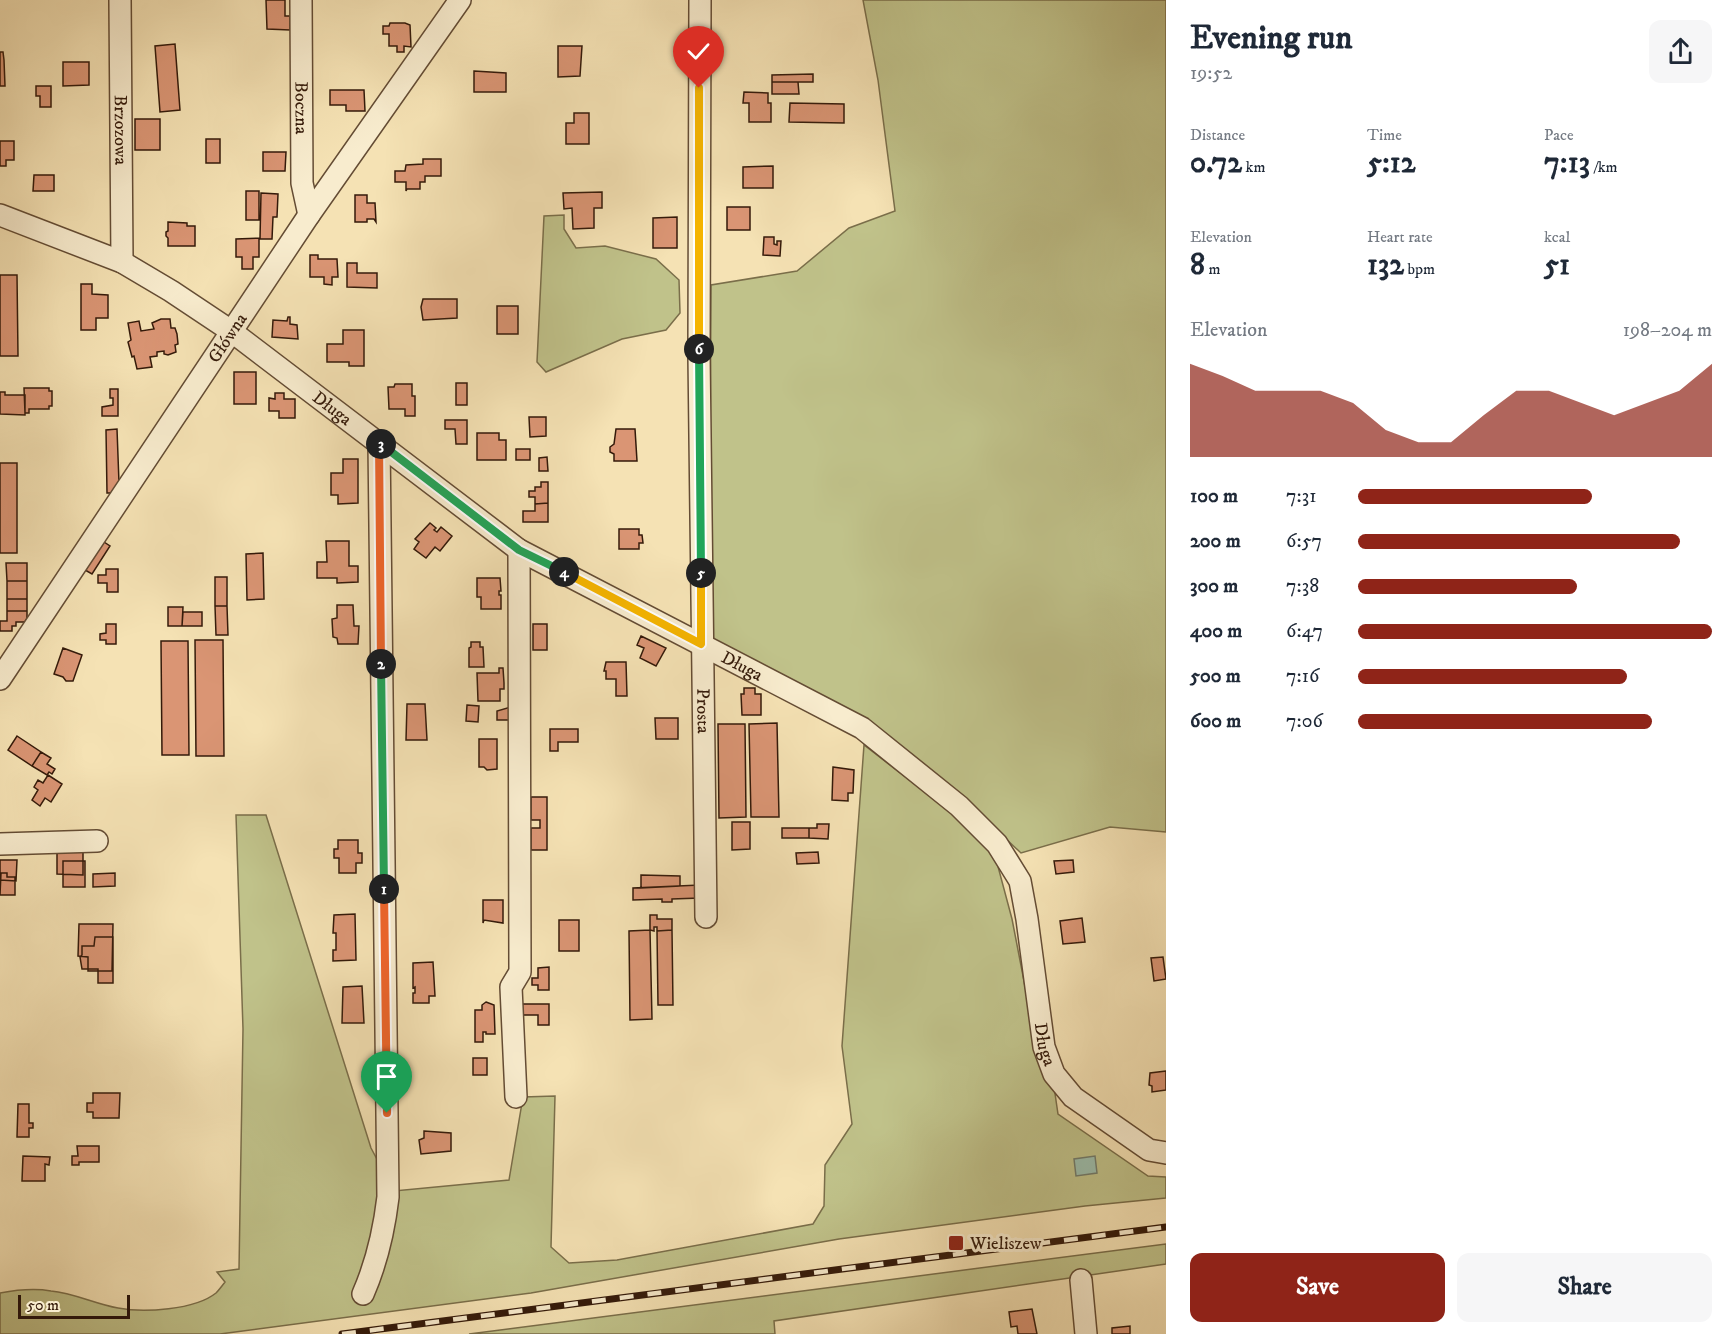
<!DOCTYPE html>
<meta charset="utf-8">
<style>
body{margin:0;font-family:"IM FELL DW Pica",serif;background:#f6f6f7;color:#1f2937;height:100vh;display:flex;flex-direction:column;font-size:22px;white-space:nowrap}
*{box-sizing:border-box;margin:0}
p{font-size:20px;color:#747a83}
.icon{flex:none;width:33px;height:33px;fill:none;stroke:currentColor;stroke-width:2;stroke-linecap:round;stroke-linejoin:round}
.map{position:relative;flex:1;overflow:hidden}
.drawer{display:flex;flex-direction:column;background:#fff;width:570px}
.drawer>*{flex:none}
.scale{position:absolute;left:18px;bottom:15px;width:112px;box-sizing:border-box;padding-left:6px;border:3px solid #341a0a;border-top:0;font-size:16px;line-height:21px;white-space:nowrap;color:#341a0a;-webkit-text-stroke:4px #f8ecce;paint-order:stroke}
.pin{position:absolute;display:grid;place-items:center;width:51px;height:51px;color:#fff;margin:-62px -26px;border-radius:50% 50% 50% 0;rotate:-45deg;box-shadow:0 0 6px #0007}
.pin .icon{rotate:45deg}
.km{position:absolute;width:30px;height:30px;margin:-15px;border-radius:50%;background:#222;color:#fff;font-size:16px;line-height:30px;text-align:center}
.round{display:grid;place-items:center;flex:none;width:63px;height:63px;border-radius:12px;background:#f6f6f7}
.overview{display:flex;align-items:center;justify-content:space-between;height:102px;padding:0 24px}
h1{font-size:33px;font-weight:700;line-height:45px}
.figures{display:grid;grid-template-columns:repeat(3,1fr);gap:9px;height:102px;padding:6px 24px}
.figures div{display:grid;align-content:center}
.figures b{font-size:30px;font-weight:700}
.figures small{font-size:16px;font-weight:400}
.figures p{font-size:16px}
.chart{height:168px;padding:12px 24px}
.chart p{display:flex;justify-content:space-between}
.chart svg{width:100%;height:108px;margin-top:6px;fill:#8f2418;opacity:.7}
.cta{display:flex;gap:12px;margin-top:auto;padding:12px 24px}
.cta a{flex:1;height:69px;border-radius:12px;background:#8f2418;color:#fff;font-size:24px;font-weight:700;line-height:69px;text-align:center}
.cta a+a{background:#f6f6f7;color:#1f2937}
ul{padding:0 24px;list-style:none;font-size:20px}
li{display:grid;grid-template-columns:96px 72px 1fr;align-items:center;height:45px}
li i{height:15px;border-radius:8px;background:#8f2418}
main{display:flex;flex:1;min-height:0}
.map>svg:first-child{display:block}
</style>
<main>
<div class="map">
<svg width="1166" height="1334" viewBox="0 0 1166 1334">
<rect width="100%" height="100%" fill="#f5e2b4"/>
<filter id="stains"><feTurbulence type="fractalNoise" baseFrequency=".00333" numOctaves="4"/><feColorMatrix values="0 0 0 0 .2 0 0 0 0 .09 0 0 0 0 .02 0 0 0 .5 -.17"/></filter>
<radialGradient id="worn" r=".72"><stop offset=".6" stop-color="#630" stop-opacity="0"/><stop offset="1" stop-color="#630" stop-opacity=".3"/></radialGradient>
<path fill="#c0c28a" stroke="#7a6e4a" stroke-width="1.5" d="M 863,0 L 1166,0 L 1166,832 L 1110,827 L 1021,853 L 947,783 L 864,718 L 709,638 L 711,285 L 797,271 L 849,228 L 895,211 L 878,80 Z
M 564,215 L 564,229 L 576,248 L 605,246 L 656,259 L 679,280 L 680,313 L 666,330 L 622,339 L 546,372 L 537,362 L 544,216 Z
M 864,745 L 964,822 L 996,859 L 1012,919 L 1035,1038 L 1053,1080 L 1058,1114 L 1148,1176 L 1166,1177 L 1166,1198 L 1085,1206 L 839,1239 L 531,1293 L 220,1334 L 0,1334 L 0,1293 C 16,1290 34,1288 51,1291 C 74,1293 95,1304 118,1308 C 143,1313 195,1310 216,1293 C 219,1290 222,1286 225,1282 L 217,1272 L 239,1269 L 243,1029 L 236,815 L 266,815 L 371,1148 L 394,1191 L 509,1180 L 523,1097 L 555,1096 L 551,1247 L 569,1263 L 617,1260 L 813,1224 L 824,1206 L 825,1165 L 852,1124 L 842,1046 Z
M 1166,1244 L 1166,1264 L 774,1321 L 775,1334 L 469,1334 Z"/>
<path fill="#9cbead" stroke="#727c6c" stroke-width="1.5" d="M 1095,1156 L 1097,1173 L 1076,1176 L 1074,1159 Z"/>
<path fill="#da9574" stroke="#341a0a" stroke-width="1.5" d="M 266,0 L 285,0 L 285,16 L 290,16 L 290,30 L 267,29 Z
M 390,23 L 405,23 L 410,25 L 411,47 L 404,46 L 404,52 L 397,52 L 397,46 L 389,46 L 389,34 L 383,34 L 383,26 L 389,26 Z
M 175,44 L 180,110 L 160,112 L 155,46 Z
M 558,46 L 582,46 L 580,76 L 558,77 Z
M 0,52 L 3,52 L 4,60 L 5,86 L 0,86 Z
M 63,62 L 89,62 L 89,85 L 63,86 Z
M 474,71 L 506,73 L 506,92 L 474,92 Z
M 813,74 L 813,82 L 772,82 L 772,75 Z
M 772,82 L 798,82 L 799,94 L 772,94 Z
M 36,86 L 51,86 L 51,107 L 40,107 L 40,96 L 36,96 Z
M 330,90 L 364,90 L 365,111 L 346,111 L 346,105 L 330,105 Z
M 744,92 L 768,93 L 768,103 L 771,103 L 771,122 L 749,122 L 749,103 L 743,103 Z
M 790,103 L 844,104 L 844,123 L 789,122 Z
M 574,113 L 589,113 L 589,144 L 566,144 L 566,123 L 574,123 Z
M 135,119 L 160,119 L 160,150 L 135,150 Z
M 206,139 L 220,139 L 220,163 L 206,163 Z
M 0,141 L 14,141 L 14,160 L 6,160 L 6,166 L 0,166 Z
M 263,152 L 286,152 L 285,171 L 263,171 Z
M 423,159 L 441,159 L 441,176 L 425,176 L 425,182 L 420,182 L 420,189 L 407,189 L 406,191 L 406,182 L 395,182 L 395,171 L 405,171 L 406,165 L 423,164 Z
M 773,166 L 773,188 L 743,188 L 743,167 Z
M 34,175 L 54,175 L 54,191 L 33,191 Z
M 246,191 L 259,191 L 259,220 L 246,220 Z
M 602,192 L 602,208 L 594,208 L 594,228 L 573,229 L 572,208 L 564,209 L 563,193 Z
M 261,193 L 278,194 L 277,217 L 273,217 L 272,239 L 260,239 Z
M 355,195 L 367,195 L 367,203 L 375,203 L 376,222 L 374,219 L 367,219 L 367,222 L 355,222 Z
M 727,207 L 750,207 L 750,230 L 727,230 Z
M 677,217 L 677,248 L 653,248 L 653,218 Z
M 168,222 L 187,223 L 187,226 L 195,226 L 195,246 L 168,246 L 168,238 L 166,236 L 166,232 L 168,231 Z
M 764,237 L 774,237 L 774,244 L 777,245 L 777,241 L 781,241 L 780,256 L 763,255 Z
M 259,238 L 259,257 L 253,257 L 253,269 L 242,269 L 242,257 L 236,257 L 236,239 Z
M 310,255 L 318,255 L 318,259 L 337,259 L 338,277 L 332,277 L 332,285 L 324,284 L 324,277 L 310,277 Z
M 347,263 L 357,263 L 357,273 L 377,273 L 377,288 L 347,287 Z
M 0,275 L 17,275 L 18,356 L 0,356 Z
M 81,284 L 92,284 L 92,294 L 108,295 L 108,318 L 96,318 L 96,330 L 81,330 Z
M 423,299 L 457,299 L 457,318 L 423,320 L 421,307 Z
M 497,306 L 518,306 L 518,334 L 497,334 Z
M 288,317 L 290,317 L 290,324 L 297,325 L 298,339 L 272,337 L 273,320 L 287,321 Z
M 161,319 L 170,319 L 171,328 L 175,328 L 177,334 L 178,344 L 175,345 L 176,352 L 168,355 L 164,354 L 164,351 L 157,352 L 157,356 L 150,357 L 152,367 L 137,369 L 134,356 L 132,357 L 128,342 L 131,340 L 128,323 L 139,321 L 141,331 L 154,329 L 152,323 Z
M 343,330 L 364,330 L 364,366 L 349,366 L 349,362 L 327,362 L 327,344 L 343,344 Z
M 234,372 L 256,372 L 256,404 L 234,404 Z
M 456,383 L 467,383 L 467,405 L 456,405 Z
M 395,384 L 412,384 L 412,396 L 415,396 L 415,416 L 405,416 L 405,409 L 389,409 L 388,387 L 394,387 Z
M 24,388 L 49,388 L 49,391 L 52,391 L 52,406 L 49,406 L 49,409 L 29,409 L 29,413 L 25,413 Z
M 110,389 L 118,389 L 118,416 L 102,416 L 102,407 L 113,405 L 113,398 L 110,398 Z
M 0,392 L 5,392 L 5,395 L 25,395 L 25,415 L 0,414 Z
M 275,393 L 284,393 L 284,399 L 295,399 L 295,418 L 279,418 L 279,411 L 269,411 L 269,398 L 275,399 Z
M 529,417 L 546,417 L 546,436 L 530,437 Z
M 445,420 L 467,420 L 467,444 L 456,444 L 455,429 L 445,429 Z
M 117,429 L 119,483 L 112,493 L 107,493 L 106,430 Z
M 616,429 L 635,429 L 637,461 L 614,461 L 614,454 L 610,452 L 610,447 L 614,444 Z
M 477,433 L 499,433 L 499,440 L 506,440 L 506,460 L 477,460 Z
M 516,449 L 530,449 L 530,460 L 516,460 Z
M 547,457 L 548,471 L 539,471 L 539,458 Z
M 343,459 L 358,459 L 358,503 L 338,504 L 338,495 L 331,495 L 331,473 L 343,473 Z
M 0,463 L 17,463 L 17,553 L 0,553 Z
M 541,482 L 548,482 L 548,503 L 535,504 L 535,497 L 529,497 L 529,491 L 535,491 L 535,487 L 541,487 Z
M 548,503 L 548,522 L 523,522 L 523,511 L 535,511 L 535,504 Z
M 430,523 L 436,528 L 434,530 L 437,532 L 441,527 L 452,536 L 440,551 L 435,547 L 426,558 L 414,549 L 419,542 L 415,539 Z
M 619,529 L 639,529 L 639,535 L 642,535 L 643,543 L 639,543 L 639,549 L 619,549 Z
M 326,541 L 349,541 L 349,566 L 358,566 L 358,582 L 337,583 L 337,578 L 317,578 L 317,562 L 327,562 Z
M 104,542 L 110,546 L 92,574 L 85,570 Z
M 263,553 L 264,599 L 247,600 L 246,554 Z
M 6,563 L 27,563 L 27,581 L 7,581 Z
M 106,569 L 118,569 L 118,592 L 107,592 L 107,583 L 98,583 L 98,575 L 106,575 Z
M 215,577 L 227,577 L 227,606 L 215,606 Z
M 477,578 L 500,578 L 501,591 L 499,591 L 499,595 L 501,595 L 501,609 L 481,609 L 481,597 L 477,597 Z
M 7,581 L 27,581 L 27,599 L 7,599 Z
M 7,599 L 27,599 L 27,611 L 7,611 Z
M 337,605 L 353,605 L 354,626 L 359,626 L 358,644 L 338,644 L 337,638 L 333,637 L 332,619 L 337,618 Z
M 215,606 L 227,606 L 228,635 L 216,635 Z
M 168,607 L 183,607 L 182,626 L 168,626 Z
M 7,611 L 27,611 L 27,618 L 25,622 L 16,622 L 16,626 L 12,626 L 12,631 L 0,631 L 0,621 L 7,621 Z
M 183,612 L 202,612 L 202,626 L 182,626 Z
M 106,624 L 116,624 L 116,644 L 106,644 L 106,640 L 100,640 L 100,634 L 106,633 Z
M 533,624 L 547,624 L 547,650 L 533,650 Z
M 641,636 L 666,648 L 656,666 L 640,658 L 644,648 L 637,645 Z
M 195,640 L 223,640 L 224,756 L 196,756 Z
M 161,641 L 188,641 L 189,755 L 162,755 Z
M 471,642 L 480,642 L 480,647 L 483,647 L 484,667 L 469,667 L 469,648 L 471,647 Z
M 63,648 L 82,655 L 73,681 L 66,681 L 63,677 L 54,674 Z
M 606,662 L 626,662 L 627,696 L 616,696 L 616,679 L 606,679 L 606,671 L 604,671 Z
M 499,668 L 503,668 L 504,683 L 504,689 L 500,689 L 500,701 L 478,701 L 477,673 L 499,673 Z
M 744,688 L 755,688 L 755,694 L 761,694 L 761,715 L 742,715 L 741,694 L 744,694 Z
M 407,704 L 425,704 L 427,740 L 406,740 Z
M 467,705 L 479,706 L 478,722 L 466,721 Z
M 518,705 L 517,720 L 497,720 L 497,711 Z
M 655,718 L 678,718 L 678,739 L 656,739 Z
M 777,723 L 779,817 L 751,817 L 749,724 Z
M 718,724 L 745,724 L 746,817 L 719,818 Z
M 550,729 L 578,729 L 578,742 L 558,742 L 558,751 L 550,751 Z
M 17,736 L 41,752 L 32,766 L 8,750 Z
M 479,739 L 497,739 L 497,769 L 487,770 L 484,767 L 479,767 Z
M 41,752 L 51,758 L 47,764 L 55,769 L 52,774 L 49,772 L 47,775 L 32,766 Z
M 833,767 L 854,770 L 853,793 L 848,793 L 848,801 L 832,800 Z
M 48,775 L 62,784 L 51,802 L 45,798 L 40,806 L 32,800 L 38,790 L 34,787 L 38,780 L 43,783 Z
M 531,797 L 547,797 L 547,850 L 531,850 L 531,828 L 540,828 L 540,820 L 531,820 Z
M 732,822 L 750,822 L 750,849 L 732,850 Z
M 817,824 L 829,824 L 828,839 L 809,838 L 809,828 L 817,828 Z
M 782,828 L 809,828 L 809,838 L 782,838 Z
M 338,840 L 358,840 L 358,853 L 362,853 L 362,863 L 356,863 L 356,873 L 339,873 L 339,858 L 334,858 L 334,849 L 338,849 Z
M 57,846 L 83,847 L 83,875 L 57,874 Z
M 818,852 L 819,863 L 797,864 L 796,853 Z
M 0,860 L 17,860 L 16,881 L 0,880 Z
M 1073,860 L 1074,872 L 1056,874 L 1054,861 Z
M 63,861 L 85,861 L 85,887 L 63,887 Z
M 1,873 L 7,873 L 7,877 L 15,877 L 15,895 L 0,895 Z
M 115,873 L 115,886 L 93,887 L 93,874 Z
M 641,875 L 680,876 L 680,886 L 641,888 Z
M 700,885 L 700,898 L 672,899 L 672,902 L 662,902 L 662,899 L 633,900 L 633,888 Z
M 483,900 L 503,900 L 503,923 L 484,920 L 483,923 Z
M 355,914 L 356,960 L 333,961 L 333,950 L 336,950 L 336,933 L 333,933 L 334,915 Z
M 650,915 L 657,915 L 657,919 L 672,919 L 672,930 L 657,931 L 657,927 L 654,927 L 654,931 L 650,930 Z
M 1082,918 L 1085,942 L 1063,944 L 1060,921 Z
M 559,920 L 579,920 L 579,951 L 559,951 Z
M 79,924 L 113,924 L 112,971 L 88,971 L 88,957 L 78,956 Z
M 650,930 L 652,1019 L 630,1020 L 629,931 Z
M 672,930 L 673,1005 L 658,1005 L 657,931 Z
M 95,937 L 113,937 L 113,983 L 98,983 L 98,969 L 82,969 L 80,957 L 82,955 L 82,946 L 94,946 Z
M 1163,957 L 1166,979 L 1154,981 L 1151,958 Z
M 433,962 L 435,996 L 429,996 L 429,1003 L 413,1003 L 413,993 L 415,993 L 415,987 L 413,988 L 413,963 Z
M 549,967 L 549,990 L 538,990 L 538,985 L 532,985 L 532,978 L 538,978 L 538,968 Z
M 362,986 L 364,1023 L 342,1023 L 343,987 Z
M 486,1002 L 494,1005 L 495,1034 L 486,1034 L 486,1032 L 483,1032 L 483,1042 L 475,1042 L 475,1010 L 482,1010 L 482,1005 Z
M 522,1004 L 549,1004 L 549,1025 L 538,1025 L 538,1015 L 522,1015 Z
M 473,1058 L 487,1058 L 487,1075 L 473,1075 Z
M 1166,1071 L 1166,1090 L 1152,1092 L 1152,1086 L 1149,1085 L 1150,1073 Z
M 93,1093 L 120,1093 L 119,1118 L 93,1118 L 93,1112 L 87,1112 L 87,1103 L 93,1103 Z
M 18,1104 L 29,1104 L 29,1123 L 33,1123 L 33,1128 L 29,1128 L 29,1137 L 17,1137 Z
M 424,1131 L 451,1133 L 451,1151 L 421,1154 L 419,1140 L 424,1138 Z
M 77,1146 L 99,1146 L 99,1162 L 79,1162 L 79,1165 L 72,1165 L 72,1156 L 78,1156 Z
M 23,1156 L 50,1157 L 49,1165 L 45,1164 L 45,1181 L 22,1181 Z
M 1032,1309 L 1037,1334 L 1018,1334 L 1017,1326 L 1011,1327 L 1009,1312 Z
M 1130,1326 L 1130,1334 L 1112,1334 L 1112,1328 Z"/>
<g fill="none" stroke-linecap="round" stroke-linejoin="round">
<defs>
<g id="minor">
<path id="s1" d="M 120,0 L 122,262"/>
<path id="s2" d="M 301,0 L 302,183 L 309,215"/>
<path id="s3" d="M 700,0 L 699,355 L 706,917"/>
<path id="s4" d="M 0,215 L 122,262 L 171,291 L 231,331 L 519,550 L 862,728 L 959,806 L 997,844 L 1020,881 L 1027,919 L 1044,1047 L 1054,1074 L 1073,1097 L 1149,1150 L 1166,1153"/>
<path id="s5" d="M 0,679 L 309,215 L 460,0"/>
<path d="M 0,844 L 97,841"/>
<path d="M 516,1097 L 511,987 L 520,972 L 519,550"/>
<path d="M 1081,1280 L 1086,1334"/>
<path d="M 363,1294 C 377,1262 384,1231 388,1197 L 379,442"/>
</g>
</defs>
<use href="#minor" stroke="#644c34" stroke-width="24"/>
<use href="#minor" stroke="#f8ecce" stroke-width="21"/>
<defs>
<path id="rail" d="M 342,1334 L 1166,1227"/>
</defs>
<use href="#rail" stroke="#341a0a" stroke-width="7"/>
<use href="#rail" stroke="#f8ecce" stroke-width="4.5" stroke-dasharray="14" stroke-linecap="butt"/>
</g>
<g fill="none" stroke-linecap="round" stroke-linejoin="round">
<defs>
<path id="split-1" d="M 384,889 L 387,1113"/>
<path id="split-2" d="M 381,664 L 384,889"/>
<path id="split-3" d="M 381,444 L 379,442 L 381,664"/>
<path id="split-4" d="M 381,444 L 519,550 L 564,572"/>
<path id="split-5" d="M 564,572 L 701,644 L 701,573"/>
<path id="split-6" d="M 699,349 L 701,573"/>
<path id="split-7" d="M 699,88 L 699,349"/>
</defs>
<use href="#split-1" stroke="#fff" stroke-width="12"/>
<use href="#split-2" stroke="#fff" stroke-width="12"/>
<use href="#split-3" stroke="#fff" stroke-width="12"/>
<use href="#split-4" stroke="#fff" stroke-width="12"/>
<use href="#split-5" stroke="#fff" stroke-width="12"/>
<use href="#split-6" stroke="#fff" stroke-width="12"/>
<use href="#split-7" stroke="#fff" stroke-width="12"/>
<use href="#split-1" stroke="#f0652b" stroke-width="8"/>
<use href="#split-2" stroke="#22a559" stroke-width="8"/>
<use href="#split-3" stroke="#f0652b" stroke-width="8"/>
<use href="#split-4" stroke="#22a559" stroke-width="8"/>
<use href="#split-5" stroke="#f5b400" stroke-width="8"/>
<use href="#split-6" stroke="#22a559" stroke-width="8"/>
<use href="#split-7" stroke="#f5b400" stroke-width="8"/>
</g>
<rect fill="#8f2418" stroke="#f8ecce" stroke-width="2" x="948" y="1235" width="16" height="16" rx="3"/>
<g text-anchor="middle" stroke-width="6" stroke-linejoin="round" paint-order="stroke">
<g font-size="18" fill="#341a0a" stroke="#f8ecce">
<text dy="6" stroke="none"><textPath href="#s2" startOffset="108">Boczna</textPath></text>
<text dy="6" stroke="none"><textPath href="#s1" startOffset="130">Brzozowa</textPath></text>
<text dy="6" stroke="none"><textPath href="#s5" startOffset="410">Główna</textPath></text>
<text dy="6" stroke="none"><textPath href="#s4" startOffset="387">Długa</textPath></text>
<text dy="6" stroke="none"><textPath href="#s4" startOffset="873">Długa</textPath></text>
<text dy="6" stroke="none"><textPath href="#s3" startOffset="711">Prosta</textPath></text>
<text dy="6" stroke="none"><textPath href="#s4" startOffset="1395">Długa</textPath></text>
</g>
<g font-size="18" fill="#341a0a" stroke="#f8ecce" text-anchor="start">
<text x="970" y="1249">Wieliszew</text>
</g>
</g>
<rect width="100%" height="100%" filter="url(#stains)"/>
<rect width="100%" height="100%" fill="url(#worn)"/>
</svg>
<div class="scale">50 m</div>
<div class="pin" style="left:387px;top:1113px;background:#1e9e55"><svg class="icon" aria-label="arrive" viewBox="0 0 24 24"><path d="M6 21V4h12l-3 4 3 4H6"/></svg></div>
<div class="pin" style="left:699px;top:88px;background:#d93025"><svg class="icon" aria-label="check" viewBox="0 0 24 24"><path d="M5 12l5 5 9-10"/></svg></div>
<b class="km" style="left:384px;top:889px">1</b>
<b class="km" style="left:381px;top:664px">2</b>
<b class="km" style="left:381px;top:444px">3</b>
<b class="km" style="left:564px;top:572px">4</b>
<b class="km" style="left:701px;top:573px">5</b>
<b class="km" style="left:699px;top:349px">6</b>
</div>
<section class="drawer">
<div class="overview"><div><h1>Evening run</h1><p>19:52</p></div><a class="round"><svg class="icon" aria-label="share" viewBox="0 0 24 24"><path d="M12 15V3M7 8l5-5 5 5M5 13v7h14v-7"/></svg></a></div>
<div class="figures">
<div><p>Distance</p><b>0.72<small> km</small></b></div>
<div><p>Time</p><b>5:12</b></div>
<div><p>Pace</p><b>7:13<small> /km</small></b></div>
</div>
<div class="figures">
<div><p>Elevation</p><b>8<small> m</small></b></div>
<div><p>Heart rate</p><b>132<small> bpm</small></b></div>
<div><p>kcal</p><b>51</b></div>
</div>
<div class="chart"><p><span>Elevation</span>198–204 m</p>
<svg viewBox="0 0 160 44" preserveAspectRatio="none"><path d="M0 44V6L10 11L20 17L30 17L40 17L50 22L60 33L70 38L80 38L90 27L100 17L110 17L120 22L130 27L140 22L150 17L160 6V44z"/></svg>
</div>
<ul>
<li><b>100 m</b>7:31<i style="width:66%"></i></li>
<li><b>200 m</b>6:57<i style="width:91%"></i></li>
<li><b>300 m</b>7:38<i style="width:62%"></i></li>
<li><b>400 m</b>6:47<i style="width:100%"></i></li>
<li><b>500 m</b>7:16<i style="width:76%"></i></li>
<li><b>600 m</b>7:06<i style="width:83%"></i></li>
</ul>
<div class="cta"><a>Save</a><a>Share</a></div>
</section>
</main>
